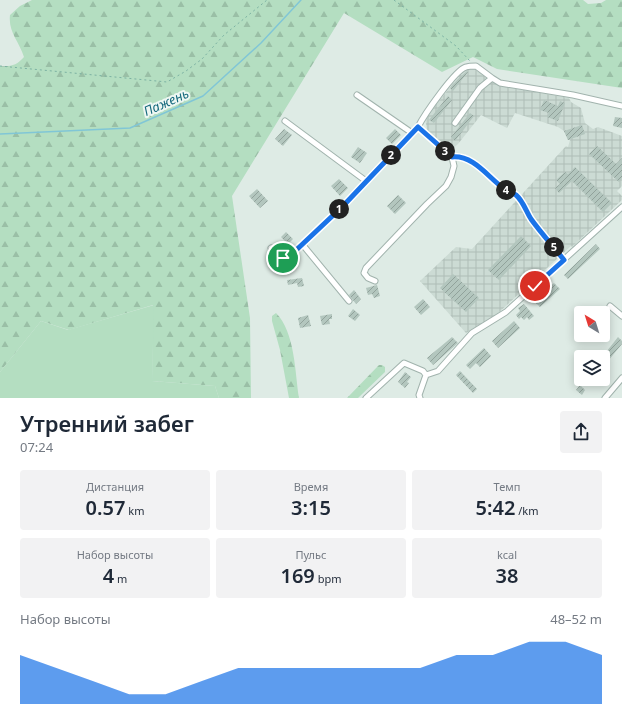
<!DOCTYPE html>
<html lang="ru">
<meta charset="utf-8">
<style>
body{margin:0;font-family:"Noto Sans",sans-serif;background:#f2f2f3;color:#1f2937;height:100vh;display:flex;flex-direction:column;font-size:15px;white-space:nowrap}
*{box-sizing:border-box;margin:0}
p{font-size:13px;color:#747a83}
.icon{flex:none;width:22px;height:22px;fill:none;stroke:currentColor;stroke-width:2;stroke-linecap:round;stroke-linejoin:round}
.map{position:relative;height:398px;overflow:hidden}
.panel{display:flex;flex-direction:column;background:#fff;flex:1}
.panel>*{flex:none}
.needle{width:26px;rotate:322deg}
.tools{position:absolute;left:574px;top:306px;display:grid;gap:8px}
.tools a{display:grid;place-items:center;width:36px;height:36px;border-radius:4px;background:#fff;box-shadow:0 2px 10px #0003;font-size:20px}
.pin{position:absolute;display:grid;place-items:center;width:34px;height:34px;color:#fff;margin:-17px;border:2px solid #fff;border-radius:50%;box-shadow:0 1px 4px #0007}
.km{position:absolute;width:20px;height:20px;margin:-10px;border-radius:50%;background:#222;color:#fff;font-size:11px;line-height:20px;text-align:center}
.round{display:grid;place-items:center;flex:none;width:42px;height:42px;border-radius:4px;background:#f2f2f3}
.overview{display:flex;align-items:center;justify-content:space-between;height:68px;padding:0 20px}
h1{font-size:22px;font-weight:600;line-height:30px}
.stats{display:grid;grid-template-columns:repeat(3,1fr);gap:6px;height:68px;padding:4px 20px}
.stats div{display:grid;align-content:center;border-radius:4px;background:#f2f2f3;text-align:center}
.stats b{font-size:20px;font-weight:600}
.stats small{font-size:11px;font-weight:400}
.stats p{font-size:11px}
.chart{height:112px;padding:8px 20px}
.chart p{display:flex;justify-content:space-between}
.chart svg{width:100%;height:72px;margin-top:4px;fill:#1a73e8;opacity:.7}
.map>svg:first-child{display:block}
</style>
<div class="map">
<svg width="622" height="398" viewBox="0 0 622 398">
<defs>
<pattern id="industrial-grid" width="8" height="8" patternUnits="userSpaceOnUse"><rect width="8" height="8" fill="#ccdbd4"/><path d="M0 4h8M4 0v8" fill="none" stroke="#afbdb7"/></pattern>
<pattern id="forest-firs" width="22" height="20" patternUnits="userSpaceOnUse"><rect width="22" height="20" fill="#b4dec1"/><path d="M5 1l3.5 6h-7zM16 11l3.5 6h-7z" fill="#9abfa6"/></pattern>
<pattern id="building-hatch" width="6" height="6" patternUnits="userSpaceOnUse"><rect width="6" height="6" fill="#b3c6be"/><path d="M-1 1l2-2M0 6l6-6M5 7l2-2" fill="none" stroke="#91a29b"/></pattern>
</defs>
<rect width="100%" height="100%" fill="#deebe5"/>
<path fill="url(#industrial-grid)" d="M 473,68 L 492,82 L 501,86 L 569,98 L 571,102 L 581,108 L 585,123 L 593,129 L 598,127 L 622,136 L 622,186 L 617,191 L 622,196 L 622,200 L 572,247 L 571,246 L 494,317 L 466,333 L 420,281 L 456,247 L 472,249 L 566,146 L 568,147 L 570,140 L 568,140 L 564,131 L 558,127 L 515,113 L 507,128 L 481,115 L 458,144 L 450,151 L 427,130 L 425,118 L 465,69 Z"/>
<path fill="url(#forest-firs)" d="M 32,0 L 583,0 L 588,4 L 601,3 L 606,0 L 622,0 L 622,88 L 497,69 L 473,57 L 442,72 L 344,13 L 232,196 L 250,318 L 251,398 L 219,398 L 215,386 L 152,381 L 153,305 L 69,330 L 41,321 L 0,372 L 0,66 C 11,67 17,65 24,57 C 19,41 8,32 10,15 L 20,6 Z
M 276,313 C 295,332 295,372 299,398 L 289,398 L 280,350 L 272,321 L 272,316 Z
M 379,365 L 382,365 L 385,367 L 385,372 L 358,398 L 347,398 Z"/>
<path fill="#b4dec1" d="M 154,305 L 152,381 L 215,386 L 219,398 L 0,398 L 0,372 L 41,321 L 68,330 Z"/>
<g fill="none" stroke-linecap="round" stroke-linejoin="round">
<path stroke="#80c6d6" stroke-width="1.5" d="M 0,134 L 130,128 L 203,96 L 261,43 L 301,0"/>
</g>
<path fill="url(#building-hatch)" d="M 467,71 L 468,72 L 453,91 L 450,88 L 458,79 Z
M 448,96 L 452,100 L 434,123 L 429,120 Z
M 544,100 L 558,106 L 560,101 L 565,103 L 558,121 L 547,117 L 549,113 L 540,110 Z
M 470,113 L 474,116 L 455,141 L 451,137 Z
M 615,117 L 622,118 L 622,128 L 613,126 Z
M 582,125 L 585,134 L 568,140 L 564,131 Z
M 284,129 L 292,135 L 283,146 L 275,139 Z
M 395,129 L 401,135 L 392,144 L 386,138 Z
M 597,146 L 616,164 L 622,158 L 622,178 L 619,182 L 589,154 Z
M 358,147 L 367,153 L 360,163 L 351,157 Z
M 575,167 L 612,203 L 603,212 L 572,181 L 559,193 L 555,188 L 560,184 L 556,180 L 565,172 L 568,174 Z
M 339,179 L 348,188 L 340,196 L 331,186 Z
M 257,189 L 268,201 L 260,208 L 249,196 Z
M 398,195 L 406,203 L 395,214 L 387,206 Z
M 286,232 L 293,239 L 288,244 L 281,237 Z
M 521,236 L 531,246 L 499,280 L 488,270 Z
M 596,244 L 600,249 L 568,279 L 564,275 Z
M 453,274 L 479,298 L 466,312 L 440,288 Z
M 302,278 L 304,286 L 298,287 L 297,283 L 288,285 L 287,280 Z
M 554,283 L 560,289 L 540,307 L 534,301 Z
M 377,285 L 380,296 L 374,298 L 372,294 L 368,295 L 366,288 Z
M 354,290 L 361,299 L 356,304 L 349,295 Z
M 423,299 L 430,307 L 421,315 L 414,307 Z
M 524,304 L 534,316 L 529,320 L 527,317 L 524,320 L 521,317 L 519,319 L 516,315 L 520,311 L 518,308 Z
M 353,309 L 360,315 L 355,321 L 348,316 Z
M 332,314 L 332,319 L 329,319 L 330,324 L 322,325 L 320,316 Z
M 308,315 L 311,326 L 300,328 L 298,318 Z
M 514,321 L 520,328 L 498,348 L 492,341 Z
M 452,337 L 458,343 L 433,365 L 427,358 Z
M 618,337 L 622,341 L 622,344 L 603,367 L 603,356 Z
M 484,348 L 491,356 L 480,367 L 476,363 L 470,369 L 466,365 Z
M 460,371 L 477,389 L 473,393 L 456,375 Z
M 405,372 L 411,377 L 407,382 L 409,383 L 405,388 L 398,382 Z
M 580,385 L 585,390 L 582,395 L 576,390 Z"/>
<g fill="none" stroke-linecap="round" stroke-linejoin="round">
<defs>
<path id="street" d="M 357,95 L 412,133
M 285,121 L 366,181
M 455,123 L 480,88 L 492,78 L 500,83 L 573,95 L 622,106
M 452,157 C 473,155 487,176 503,188 C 507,191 512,192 516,195 C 523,201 526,211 531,219 C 541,233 553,246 564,260
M 302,244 L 349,301
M 271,248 L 277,256 L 283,258 L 292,254 L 343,206 L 418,127 C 424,115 455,70 466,67 C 469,66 473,66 476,66 L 492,78
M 375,281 L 368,278 L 364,273 L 366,268 L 427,204 L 446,186 L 451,177 L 454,166 L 452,157 L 418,127
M 610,306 L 622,316
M 366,398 L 404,363 L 423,371 L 426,375
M 420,398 L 419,395 L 426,375 L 438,371 L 472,333 L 506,312 L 622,207
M 605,398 L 622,378"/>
</defs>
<use href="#street" stroke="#a1b3ad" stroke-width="7"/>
<path stroke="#7bb1a2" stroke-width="1" stroke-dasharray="2 3" stroke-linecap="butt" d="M 394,0 L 456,46 L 470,61
M 0,66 L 167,82 L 186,71 L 202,59 L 224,35 L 267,0"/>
<use href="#street" stroke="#fff" stroke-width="5"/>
</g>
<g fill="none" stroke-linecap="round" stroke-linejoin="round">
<defs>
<path id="route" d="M 283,258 L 292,254 L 343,206 L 418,127 L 452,157 C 473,155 487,176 503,188 C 507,191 512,192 516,195 C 523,201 526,211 531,219 C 541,233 553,246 564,260 L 535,286"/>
</defs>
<use href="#route" stroke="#fff" stroke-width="8"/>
<use href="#route" stroke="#1a73e8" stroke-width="5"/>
</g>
<g text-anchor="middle" stroke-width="4" stroke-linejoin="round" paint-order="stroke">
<g font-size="13" font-style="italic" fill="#14687c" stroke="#eef7f3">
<text transform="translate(166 102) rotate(-24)" y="5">Пажень</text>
</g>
</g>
</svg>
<div class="tools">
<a><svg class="needle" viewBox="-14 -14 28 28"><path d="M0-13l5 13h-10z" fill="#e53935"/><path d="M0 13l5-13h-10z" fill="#747a83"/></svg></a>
<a><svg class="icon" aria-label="layers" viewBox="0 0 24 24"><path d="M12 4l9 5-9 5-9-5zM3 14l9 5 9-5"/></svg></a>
</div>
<div class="pin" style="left:283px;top:258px;background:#1e9e55"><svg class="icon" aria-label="arrive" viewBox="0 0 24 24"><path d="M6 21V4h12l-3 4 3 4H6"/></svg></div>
<div class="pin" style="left:535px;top:286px;background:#d93025"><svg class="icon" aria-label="check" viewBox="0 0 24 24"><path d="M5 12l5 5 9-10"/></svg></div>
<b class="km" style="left:339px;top:209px">1</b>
<b class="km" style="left:391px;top:155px">2</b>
<b class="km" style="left:445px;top:151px">3</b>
<b class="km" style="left:506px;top:190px">4</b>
<b class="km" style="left:554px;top:247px">5</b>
</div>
<section class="panel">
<div class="overview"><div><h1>Утренний забег</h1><p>07:24</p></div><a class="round"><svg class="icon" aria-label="share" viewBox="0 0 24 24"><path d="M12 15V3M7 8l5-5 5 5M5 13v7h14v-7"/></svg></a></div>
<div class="stats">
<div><p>Дистанция</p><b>0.57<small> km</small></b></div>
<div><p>Время</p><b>3:15</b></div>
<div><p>Темп</p><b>5:42<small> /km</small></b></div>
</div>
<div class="stats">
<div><p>Набор высоты</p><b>4<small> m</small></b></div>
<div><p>Пульс</p><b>169<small> bpm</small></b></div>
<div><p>kcal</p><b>38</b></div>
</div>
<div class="chart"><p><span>Набор высоты</span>48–52 m</p>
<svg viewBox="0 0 160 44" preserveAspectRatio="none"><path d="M0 44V14L10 22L20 30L30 38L40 38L50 30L60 22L70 22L80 22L90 22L100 22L110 22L120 14L130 14L140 6L150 6L160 14V44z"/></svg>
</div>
</section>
